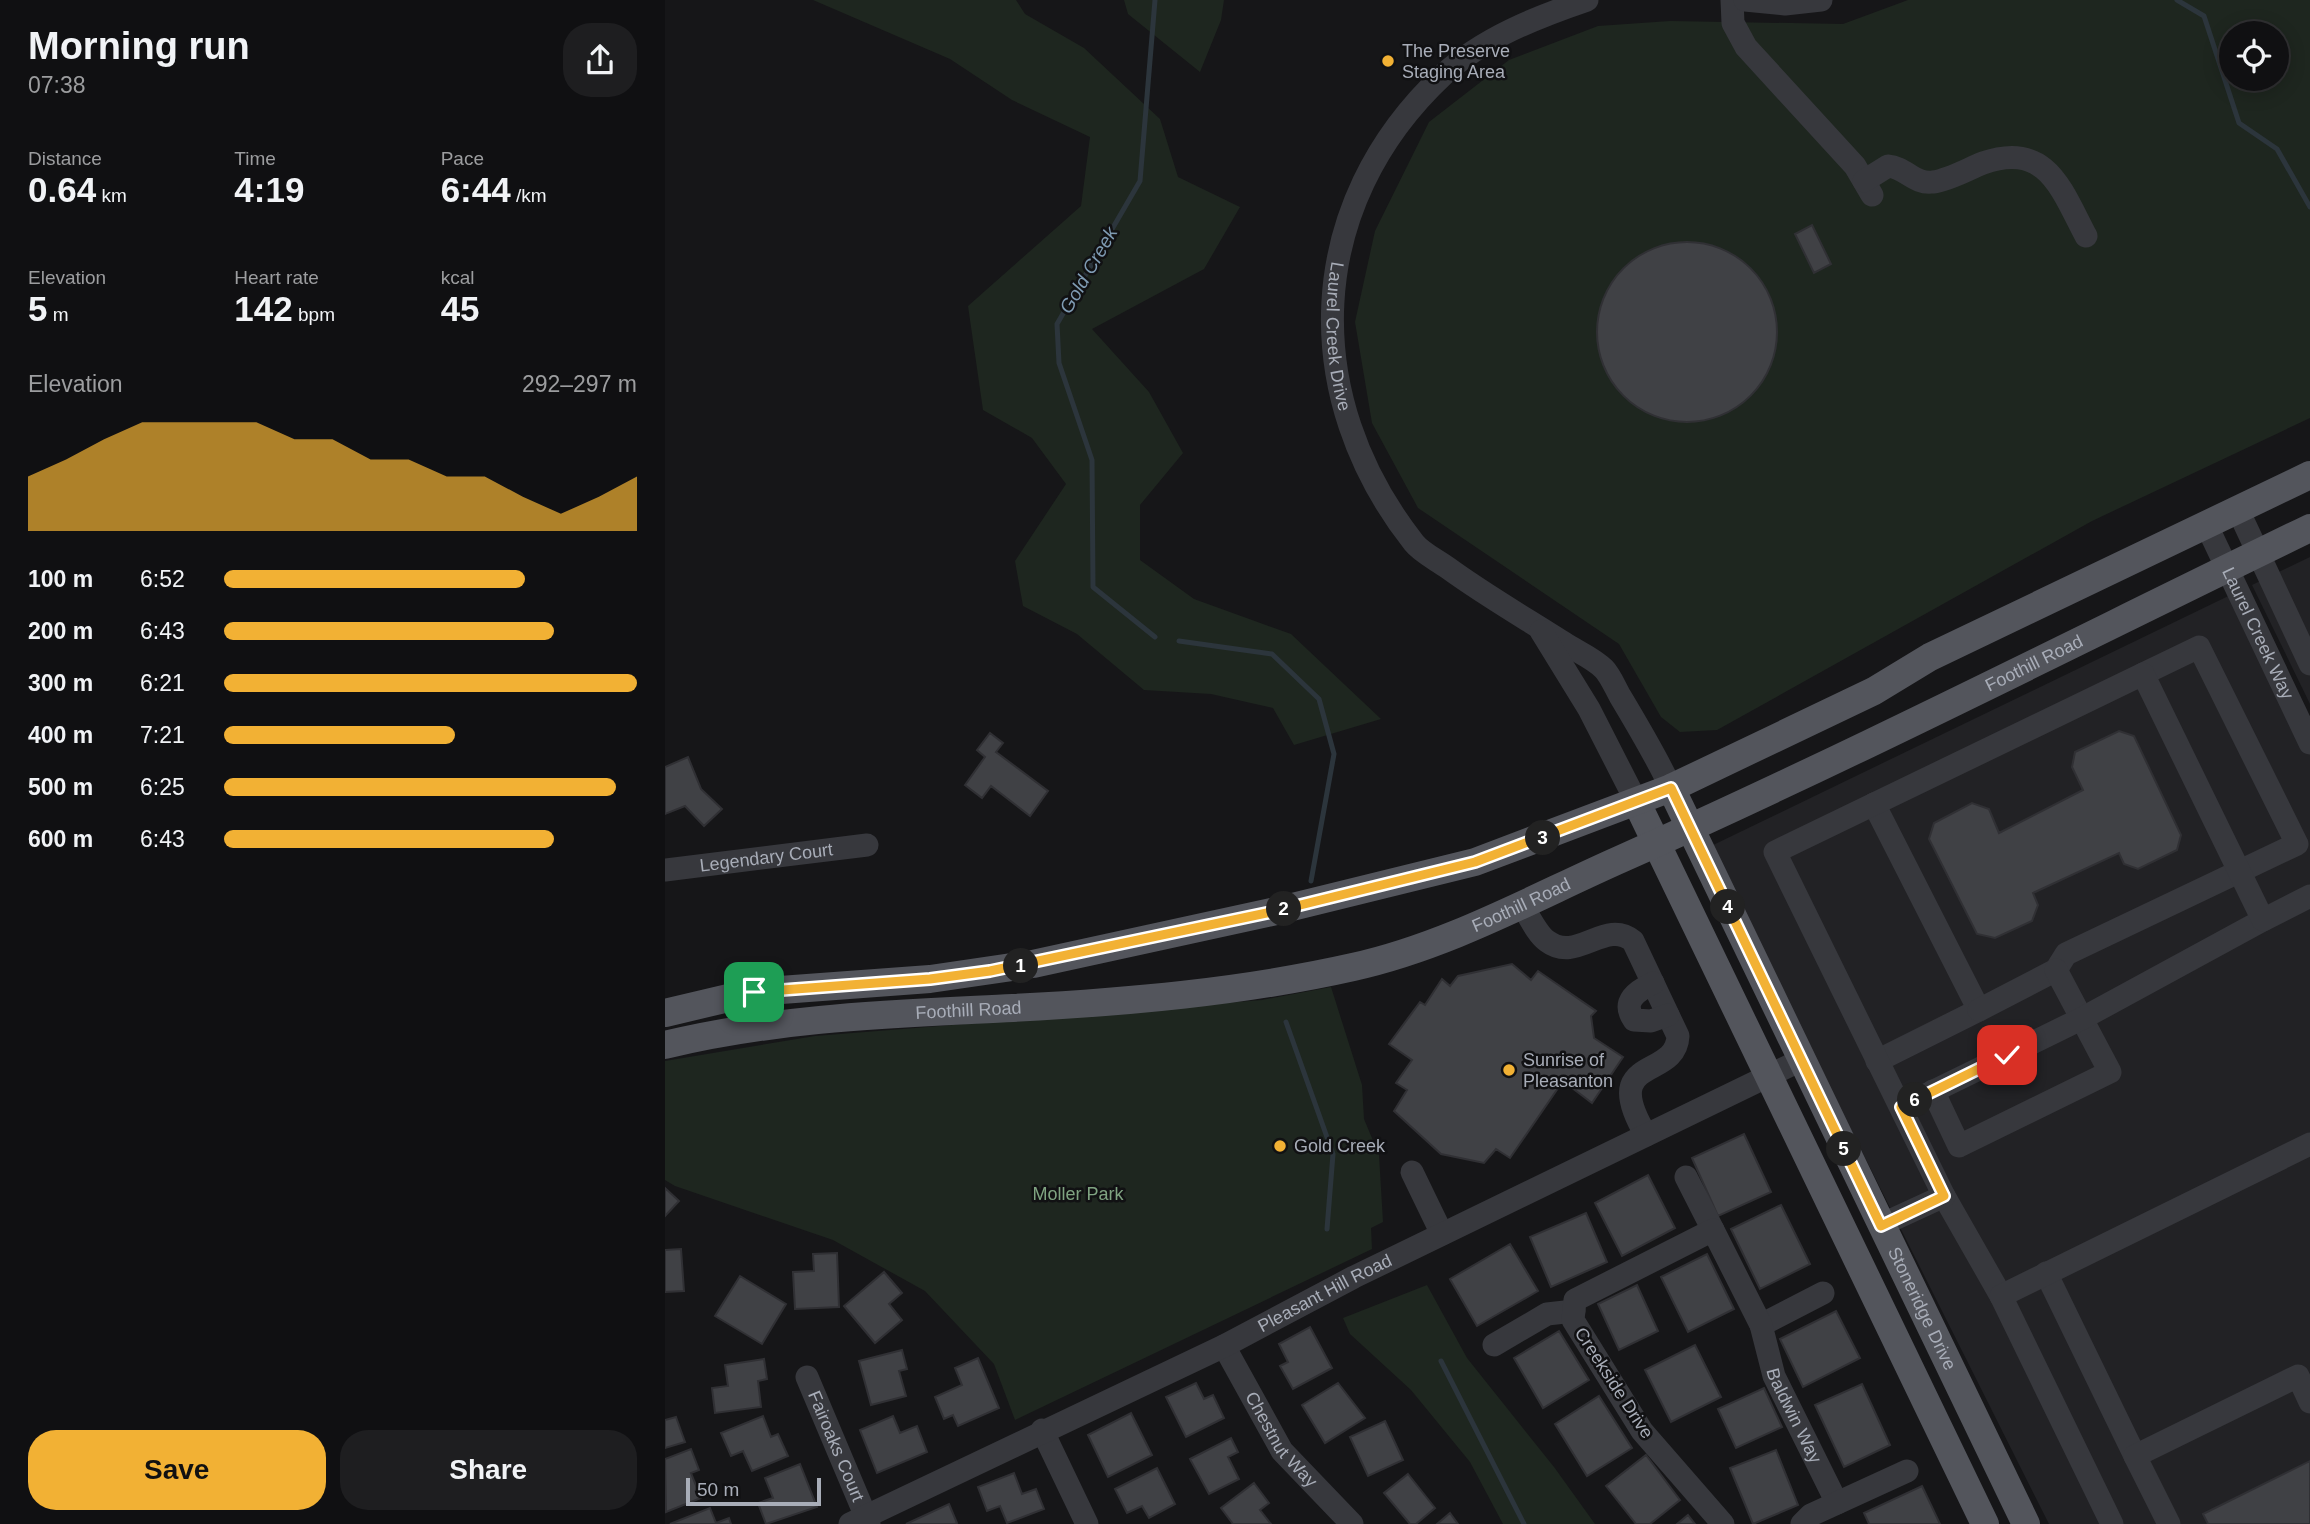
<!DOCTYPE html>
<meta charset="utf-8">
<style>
body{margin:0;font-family:Arial,sans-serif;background:#1e1e20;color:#f1f3f6;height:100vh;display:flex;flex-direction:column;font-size:26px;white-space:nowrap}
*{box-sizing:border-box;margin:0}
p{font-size:23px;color:#9c9d9f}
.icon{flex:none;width:38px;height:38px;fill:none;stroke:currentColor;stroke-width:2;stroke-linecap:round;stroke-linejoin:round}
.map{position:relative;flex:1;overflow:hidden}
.drawer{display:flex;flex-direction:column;background:#101012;width:665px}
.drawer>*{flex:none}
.fabs{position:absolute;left:1554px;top:21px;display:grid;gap:14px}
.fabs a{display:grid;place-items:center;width:70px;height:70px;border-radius:50%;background:#101012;box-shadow:0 4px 18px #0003,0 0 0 2px #303032;font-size:35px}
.scale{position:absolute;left:21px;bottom:18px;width:135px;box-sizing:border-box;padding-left:7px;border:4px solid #a8adb8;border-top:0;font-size:19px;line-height:24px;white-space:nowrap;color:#a8adb8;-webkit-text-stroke:5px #111113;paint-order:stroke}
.pin{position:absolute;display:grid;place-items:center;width:60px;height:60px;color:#fff;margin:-30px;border-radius:14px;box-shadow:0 4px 10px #0006}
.km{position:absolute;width:35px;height:35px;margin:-18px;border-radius:50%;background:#222;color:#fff;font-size:19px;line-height:35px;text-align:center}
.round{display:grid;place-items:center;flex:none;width:74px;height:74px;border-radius:28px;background:#1e1e20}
.headline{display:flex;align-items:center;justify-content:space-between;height:119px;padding:0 28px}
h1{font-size:38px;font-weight:600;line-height:52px}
.stats{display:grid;grid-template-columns:repeat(3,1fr);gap:10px;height:119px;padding:7px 28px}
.stats div{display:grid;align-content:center}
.stats b{font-size:35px;font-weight:600}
.stats small{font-size:19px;font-weight:400}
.stats p{font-size:19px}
.chart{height:196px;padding:14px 28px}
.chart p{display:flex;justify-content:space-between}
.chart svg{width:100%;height:126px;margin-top:7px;fill:#f2b134;opacity:.7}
.primary-button{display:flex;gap:14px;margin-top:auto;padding:14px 28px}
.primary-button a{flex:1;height:80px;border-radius:28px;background:#f2b134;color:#111;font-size:28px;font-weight:600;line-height:80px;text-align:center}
.primary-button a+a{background:#1e1e20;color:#f1f3f6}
ul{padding:0 28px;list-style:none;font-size:23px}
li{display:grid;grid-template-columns:112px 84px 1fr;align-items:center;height:52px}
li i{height:18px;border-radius:9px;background:#f2b134}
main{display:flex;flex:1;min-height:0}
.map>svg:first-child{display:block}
</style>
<main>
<section class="drawer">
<div class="headline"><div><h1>Morning run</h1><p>07:38</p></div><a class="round"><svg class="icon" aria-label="share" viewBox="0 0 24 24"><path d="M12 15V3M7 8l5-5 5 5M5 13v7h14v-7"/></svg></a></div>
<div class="stats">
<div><p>Distance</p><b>0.64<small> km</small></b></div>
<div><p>Time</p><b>4:19</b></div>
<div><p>Pace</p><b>6:44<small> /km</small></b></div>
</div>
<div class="stats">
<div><p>Elevation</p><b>5<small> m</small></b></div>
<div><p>Heart rate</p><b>142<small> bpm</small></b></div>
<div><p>kcal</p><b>45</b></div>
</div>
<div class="chart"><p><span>Elevation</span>292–297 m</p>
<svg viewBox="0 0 160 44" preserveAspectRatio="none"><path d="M0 44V25L10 19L20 12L30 6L40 6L50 6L60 6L70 12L80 12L90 19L100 19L110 25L120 25L130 32L140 38L150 32L160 25V44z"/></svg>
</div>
<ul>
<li><b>100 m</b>6:52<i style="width:73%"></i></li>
<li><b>200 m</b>6:43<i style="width:80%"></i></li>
<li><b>300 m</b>6:21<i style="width:100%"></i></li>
<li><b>400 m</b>7:21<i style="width:56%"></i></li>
<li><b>500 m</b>6:25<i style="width:95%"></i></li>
<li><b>600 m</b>6:43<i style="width:80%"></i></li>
</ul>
<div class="primary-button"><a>Save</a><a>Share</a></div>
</section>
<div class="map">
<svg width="1645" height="1524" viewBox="0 0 1645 1524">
<rect width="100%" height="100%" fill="#161618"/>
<path fill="#222225" d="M 1645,557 L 1645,704 L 1587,585 Z
M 1582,587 L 1645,719 L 1645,1524 L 1384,1524 L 1044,847 Z"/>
<path fill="#1e261f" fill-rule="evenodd" d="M 148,0 L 351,0 L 360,14 L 419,48 L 495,119 L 513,177 L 575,207 L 539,269 L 427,329 L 484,392 L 518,453 L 475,505 L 475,560 L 529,599 L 626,634 L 716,719 L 629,745 L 608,708 L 546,694 L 479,690 L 412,634 L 358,606 L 350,561 L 401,484 L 367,438 L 318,410 L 303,306 L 416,206 L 425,137 L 347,100 L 285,59 Z
M 459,0 L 559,0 L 556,20 L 535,72 L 463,14 Z
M 1243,0 L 1645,0 L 1645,418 L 1427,521 L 1052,730 L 1015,732 L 996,717 L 954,644 L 753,508 L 707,423 L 690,322 L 710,231 L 764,122 L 844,60 L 933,26 L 1005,21 L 1178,24 ZM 1566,33 L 1612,33 L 1612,79 L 1566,79 Z
M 666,987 L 697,1085 L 699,1119 L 714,1155 L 718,1222 L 706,1228 L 707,1249 L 350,1420 L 329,1364 L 260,1291 L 168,1240 L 10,1186 L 0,1180 L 0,1061 L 150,1036 L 597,1000 Z
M 762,1285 L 802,1358 L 889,1467 L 930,1524 L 838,1524 L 805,1462 L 746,1390 L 685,1334 L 678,1318 Z"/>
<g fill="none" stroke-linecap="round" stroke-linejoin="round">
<path stroke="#2c353c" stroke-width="5" d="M 490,0 L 475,181 L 392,324 L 394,363 L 427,460 L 428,587 L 490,637
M 1512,0 L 1539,16 L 1574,123 L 1612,149 L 1645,207
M 514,641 L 607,654 L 654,699 L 669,754 L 646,881
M 621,1022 L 668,1154 L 662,1229
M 776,1361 L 859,1524"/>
</g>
<path fill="#404145" stroke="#303034" stroke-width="2" d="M 1147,225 L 1166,264 L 1149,273 L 1130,234 Z
M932 332a90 90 0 1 1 180 0a90 90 0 1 1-180 0Z
M 1454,731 L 1469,736 L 1516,835 L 1512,850 L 1473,869 L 1459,864 L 1454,853 L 1368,893 L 1373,905 L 1367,921 L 1330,938 L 1312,934 L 1264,839 L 1269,823 L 1307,803 L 1324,809 L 1334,833 L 1418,790 L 1407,767 L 1410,752 Z
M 325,733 L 338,743 L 331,752 L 383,791 L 365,816 L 326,786 L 317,798 L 300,785 L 320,757 L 312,750 Z
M 23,757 L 36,789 L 57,809 L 39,826 L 20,806 L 0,814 L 0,767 Z
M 847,964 L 866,980 L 873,971 L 931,1011 L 926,1016 L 929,1038 L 958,1057 L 927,1103 L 898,1081 L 845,1158 L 831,1149 L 819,1163 L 776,1154 L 729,1111 L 742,1090 L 731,1083 L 747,1060 L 724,1044 L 755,1002 L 760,1005 L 777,979 L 785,986 L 793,976 Z
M 1079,1134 L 1106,1192 L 1053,1216 L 1027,1158 Z
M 983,1175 L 1010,1228 L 957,1256 L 930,1203 Z
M 0,1188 L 14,1201 L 0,1216 Z
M 1116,1205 L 1145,1264 L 1095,1289 L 1066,1229 Z
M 921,1213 L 942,1262 L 886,1287 L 865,1237 Z
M 845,1244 L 873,1291 L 812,1326 L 785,1279 Z
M 16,1249 L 19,1291 L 0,1292 L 0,1250 Z
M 172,1253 L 174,1307 L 130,1309 L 128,1272 L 149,1271 L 148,1254 Z
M 1042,1254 L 1069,1309 L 1023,1332 L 996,1277 Z
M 219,1272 L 237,1293 L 224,1304 L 237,1320 L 210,1343 L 179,1306 Z
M 75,1276 L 121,1304 L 97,1344 L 50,1316 Z
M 972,1285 L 993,1331 L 954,1350 L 933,1304 Z
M 1171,1311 L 1195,1358 L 1138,1387 L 1115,1339 Z
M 645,1327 L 667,1368 L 628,1389 L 615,1366 L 623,1362 L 614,1344 Z
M 894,1331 L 924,1380 L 878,1408 L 849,1358 Z
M 1030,1345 L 1056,1397 L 1006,1422 L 980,1370 Z
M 237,1350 L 242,1369 L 234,1371 L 241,1396 L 206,1405 L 194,1361 Z
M 313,1358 L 334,1408 L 293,1426 L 288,1415 L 279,1419 L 270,1397 L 297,1385 L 290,1368 Z
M 99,1359 L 102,1379 L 93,1381 L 96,1407 L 50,1413 L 47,1388 L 63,1386 L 60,1365 Z
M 531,1383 L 539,1399 L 548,1395 L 559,1418 L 521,1437 L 501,1397 Z
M 673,1383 L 700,1418 L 660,1443 L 637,1405 Z
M 1197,1384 L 1225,1445 L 1179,1467 L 1150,1405 Z
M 1099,1388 L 1117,1427 L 1071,1448 L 1053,1409 Z
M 934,1396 L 967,1448 L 922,1476 L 890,1424 Z
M 466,1413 L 487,1455 L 443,1477 L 423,1435 Z
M 98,1416 L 106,1437 L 113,1434 L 123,1456 L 87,1471 L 78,1451 L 66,1456 L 56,1433 Z
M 228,1416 L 235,1433 L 252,1426 L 262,1452 L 212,1473 L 195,1430 Z
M 11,1417 L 20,1442 L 0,1448 L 0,1420 Z
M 720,1421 L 738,1460 L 703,1476 L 685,1437 Z
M 566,1438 L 573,1452 L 563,1457 L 574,1479 L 544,1494 L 525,1459 Z
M 26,1449 L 34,1470 L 26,1473 L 36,1498 L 1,1512 L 0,1459 Z
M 1111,1450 L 1133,1505 L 1088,1524 L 1065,1468 Z
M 981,1455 L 1015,1500 L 985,1524 L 971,1524 L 941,1486 Z
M 1645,1461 L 1645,1524 L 1543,1524 L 1538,1514 Z
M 135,1464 L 152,1507 L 101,1524 L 93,1503 L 108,1498 L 100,1478 Z
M 492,1468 L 510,1504 L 484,1518 L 477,1506 L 462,1513 L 450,1489 Z
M 349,1473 L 357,1494 L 371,1489 L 379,1509 L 342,1523 L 335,1506 L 322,1511 L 313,1487 Z
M 743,1474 L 770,1508 L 751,1524 L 745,1524 L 719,1493 Z
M 589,1483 L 604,1503 L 595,1510 L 606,1524 L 568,1524 L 556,1508 Z
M 1257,1486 L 1275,1524 L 1204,1524 L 1199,1513 Z
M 284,1504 L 292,1523 L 290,1524 L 241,1524 Z
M 45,1508 L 51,1523 L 64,1518 L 66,1524 L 5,1524 Z
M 785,1513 L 793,1524 L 772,1524 Z
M 1023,1515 L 1030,1524 L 1012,1524 Z"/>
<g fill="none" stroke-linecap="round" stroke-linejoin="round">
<g stroke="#37383d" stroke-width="23">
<path id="s1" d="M 922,0 C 872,17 818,38 778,75 C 639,205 633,396 749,543 C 757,553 772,560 783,568 C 820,595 860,618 899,643 C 911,651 928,658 939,669 C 945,675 950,687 955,696 C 973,726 991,756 1006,788"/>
<path d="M 1067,0 L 1068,23 L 1081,47 L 1190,166 L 1207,195"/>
<path d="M 1080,0 L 1120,4 L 1156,0"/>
<path d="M 1199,181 L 1223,166 C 1240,167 1250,185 1268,182 C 1284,180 1303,169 1318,163 C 1382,141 1396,189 1421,236"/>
<path d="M 1573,510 L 1645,664"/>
<path id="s2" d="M 1541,524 L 1645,743"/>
<path d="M 876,631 L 924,709 L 972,803"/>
<path d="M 1209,804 L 1314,1010 L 1212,1061"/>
<path id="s3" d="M 0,870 L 202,845"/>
<path d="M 857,905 C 864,916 872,934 882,941 C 912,964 940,918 968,941 L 1013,1036 C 1011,1081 933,1054 981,1135"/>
<path d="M 988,983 C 972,991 956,1001 969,1020 L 986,1021 L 1003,1015"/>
<path d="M 1314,1010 L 1391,970 L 1401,954 L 1632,844 L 1534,647 L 1478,674"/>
<path d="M 1268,1091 L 1294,1146 L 1445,1072 L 1391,970"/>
<path d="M 1236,1107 L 1416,1019 L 1598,920"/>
<path d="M 747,1172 L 777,1234"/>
<path d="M 1021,1177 L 1048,1230"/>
<path d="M 1279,1196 L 1336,1296"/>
<path d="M 1216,1225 L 1279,1196 L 1110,852 L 1478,674 L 1598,920 L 1645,896"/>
<path d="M 1381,1273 L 1470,1456"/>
<path d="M 1096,1325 L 1158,1293"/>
<path d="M 829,1345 L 882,1314 L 909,1311"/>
<path id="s4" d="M 559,1346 L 617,1451 L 687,1524"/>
<path id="s5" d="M 142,1377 L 204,1524"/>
<path d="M 377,1430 L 422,1524"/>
<path id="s6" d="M 185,1524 L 559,1346 L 689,1277 L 1136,1060"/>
<path id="s7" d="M 1058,1524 L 977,1431 L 908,1320 L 910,1300 L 1048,1230 L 1096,1325 L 1109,1376 L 1172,1503"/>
<path d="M 1137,1524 L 1146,1515 L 1242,1471"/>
<path d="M 1447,1524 L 1336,1296 L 1645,1144"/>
<path d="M 1504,1524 L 1470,1456 L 1633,1376 L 1645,1402"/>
</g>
<g stroke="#53555c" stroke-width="28">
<path id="s8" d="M 1006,788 L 1361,1524"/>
<path d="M 972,803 L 1320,1524"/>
<path d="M 0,1013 L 89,992 L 265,979 L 368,964 L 611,911 L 810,862 L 1006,788 L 1209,691 L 1265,657 L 1645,475"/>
<path id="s9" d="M 0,1045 C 115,1017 231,1014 348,1008 C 462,1002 577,992 688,967 C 783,946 868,898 956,859 C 1189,755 1416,639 1645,528"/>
</g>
</g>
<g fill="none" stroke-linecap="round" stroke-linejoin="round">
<defs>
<path id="route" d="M 89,992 L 265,979 L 325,971 L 611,911 L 810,862 L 1006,788 L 1216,1226 L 1279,1196 L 1236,1107 L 1342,1055"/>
</defs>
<use href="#route" stroke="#fff" stroke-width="14"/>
<use href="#route" stroke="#f2b134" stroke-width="9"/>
</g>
<g fill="#f2b134" stroke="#111113" stroke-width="2.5">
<circle cx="723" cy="61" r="7"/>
<circle cx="844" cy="1070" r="7"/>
<circle cx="615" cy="1146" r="7"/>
</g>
<g text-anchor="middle" stroke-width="5" stroke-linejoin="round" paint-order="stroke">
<g font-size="18" fill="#a8adb8" stroke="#111113" text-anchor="start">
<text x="737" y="57">The Preserve<tspan x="737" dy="21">Staging Area</tspan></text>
<text x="858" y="1066">Sunrise of<tspan x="858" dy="21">Pleasanton</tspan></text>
<text x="629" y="1152">Gold Creek</text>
</g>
<g font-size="18" fill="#a8adb8" stroke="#111113">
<text dy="6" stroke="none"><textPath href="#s1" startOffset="457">Laurel Creek Drive</textPath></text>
<text dy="6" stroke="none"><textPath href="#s2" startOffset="121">Laurel Creek Way</textPath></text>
<text dy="6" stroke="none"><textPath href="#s9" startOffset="1440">Foothill Road</textPath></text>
<text dy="6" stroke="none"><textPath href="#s3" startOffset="102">Legendary Court</textPath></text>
<text dy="6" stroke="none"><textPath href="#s9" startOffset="873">Foothill Road</textPath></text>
<text dy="6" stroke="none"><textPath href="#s9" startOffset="306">Foothill Road</textPath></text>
<text dy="6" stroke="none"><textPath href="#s6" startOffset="528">Pleasant Hill Road</textPath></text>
<text dy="6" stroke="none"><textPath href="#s8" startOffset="578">Stoneridge Drive</textPath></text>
<text transform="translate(949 1383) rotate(57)" y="6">Creekside Drive</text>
<text dy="6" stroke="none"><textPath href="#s7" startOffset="632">Baldwin Way</textPath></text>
<text dy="6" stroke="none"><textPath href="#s4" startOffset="110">Chestnut Way</textPath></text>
<text dy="6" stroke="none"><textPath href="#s5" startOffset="75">Fairoaks Court</textPath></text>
</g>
<g font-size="18" fill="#7fa381" stroke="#111113">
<text x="413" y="1200">Moller Park</text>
</g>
<g font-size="19" font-style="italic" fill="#7f9bb3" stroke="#111113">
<text transform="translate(423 270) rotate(-60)" y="7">Gold Creek</text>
</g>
</g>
</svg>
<div class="fabs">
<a><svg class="icon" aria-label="locate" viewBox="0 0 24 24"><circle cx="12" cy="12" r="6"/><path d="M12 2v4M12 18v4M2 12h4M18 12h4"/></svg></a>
</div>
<div class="scale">50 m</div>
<div class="pin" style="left:89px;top:992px;background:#1e9e55"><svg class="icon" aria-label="arrive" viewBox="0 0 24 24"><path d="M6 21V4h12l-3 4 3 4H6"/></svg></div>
<div class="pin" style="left:1342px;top:1055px;background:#d93025"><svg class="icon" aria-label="check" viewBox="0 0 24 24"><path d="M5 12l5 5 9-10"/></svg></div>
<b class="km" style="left:356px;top:966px">1</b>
<b class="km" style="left:619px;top:909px">2</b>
<b class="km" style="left:878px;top:838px">3</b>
<b class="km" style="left:1063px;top:907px">4</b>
<b class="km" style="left:1179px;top:1149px">5</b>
<b class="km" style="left:1250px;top:1100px">6</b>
</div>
</main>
